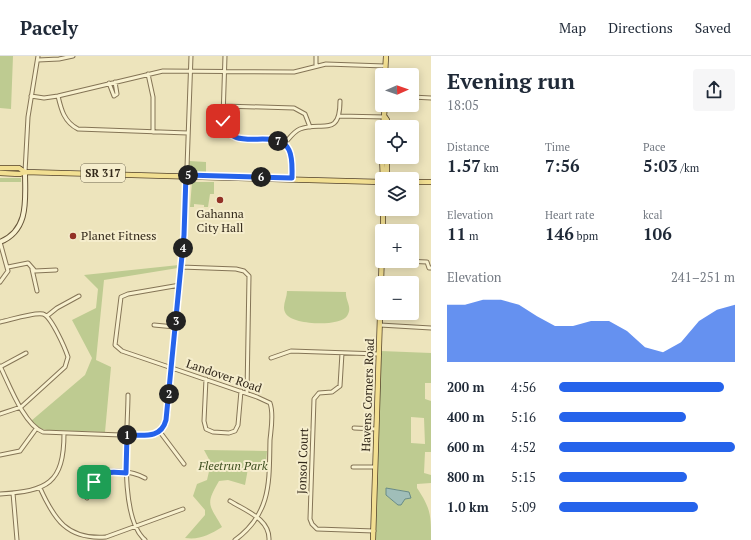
<!DOCTYPE html>
<meta charset="utf-8">
<style>
body{margin:0;font-family:"PT Serif",serif;background:#f6f6f7;color:#1f2937;height:100vh;display:flex;flex-direction:column;font-size:15px;white-space:nowrap}
*{box-sizing:border-box;margin:0}
p{font-size:13px;color:#747a83}
.icon{flex:none;width:22px;height:22px;fill:none;stroke:currentColor;stroke-width:2;stroke-linecap:round;stroke-linejoin:round}
.map{position:relative;flex:1;overflow:hidden}
.panel{display:flex;flex-direction:column;background:#fff;width:320px}
.panel>*{flex:none}
.needle{width:26px;rotate:88deg}
.tools{position:absolute;left:375px;top:12px;display:grid;gap:8px}
.tools a{display:grid;place-items:center;width:44px;height:44px;border-radius:4px;background:#fff;box-shadow:0 2px 10px #0003;font-size:20px}
.pin{position:absolute;display:grid;place-items:center;width:34px;height:34px;color:#fff;margin:-17px;border-radius:8px;box-shadow:0 2px 6px #0006}
.km{position:absolute;width:20px;height:20px;margin:-10px;border-radius:50%;background:#222;color:#fff;font-size:11px;line-height:20px;text-align:center}
.round{display:grid;place-items:center;flex:none;width:42px;height:42px;border-radius:4px;background:#f6f6f7}
.overview{display:flex;align-items:center;justify-content:space-between;height:68px;padding:0 16px}
h1{font-size:22px;font-weight:600;line-height:30px}
.stats{display:grid;grid-template-columns:repeat(3,1fr);gap:6px;height:68px;padding:4px 16px}
.stats div{display:grid;align-content:center}
.stats b{font-size:17px;font-weight:600}
.stats small{font-size:11px;font-weight:400}
.stats p{font-size:11px}
.chart{height:112px;padding:8px 16px}
.chart p{display:flex;justify-content:space-between}
.chart svg{width:100%;height:72px;margin-top:4px;fill:#2563eb;opacity:.7}
ul{padding:0 16px;list-style:none;font-size:13px}
li{display:grid;grid-template-columns:64px 48px 1fr;align-items:center;height:30px}
li i{height:10px;border-radius:5px;background:#2563eb}
header{display:flex;align-items:center;gap:24px;box-sizing:border-box;height:56px;padding:0 20px;background:#fff;border-bottom:1px solid #e0e1e3}
header strong{font-size:19px}
nav{display:flex;gap:22px;margin-inline-start:auto;font-size:14px}
main{display:flex;flex:1;min-height:0}
.map>svg:first-child{display:block}
</style>
<header>
<strong>Pacely</strong>
<nav><a>Map</a><a>Directions</a><a>Saved</a></nav>
</header>
<main>
<div class="map">
<svg width="431" height="484" viewBox="0 0 431 484">
<rect width="100%" height="100%" fill="#ede4bc"/>
<path fill="#becb91" fill-rule="evenodd" d="M 0,0 L 13,0 L 11,53 L 0,52 Z
M 189,105 L 206,106 L 206,117 L 191,116 L 189,114 Z
M 0,122 L 21,122 L 21,126 L 0,126 Z
M 192,126 L 214,126 L 214,138 L 210,138 L 208,151 L 204,151 L 204,149 L 194,148 L 194,151 L 190,151 Z
M 179,209 L 178,212 L 104,224 L 96,304 L 111,311 L 105,376 L 47,374 L 37,372 L 31,365 L 85,319 L 92,302 L 72,264 L 96,252 L 98,233 L 84,219 Z
M 287,235 L 346,236 C 345,245 353,251 347,260 C 340,271 293,269 286,258 C 281,250 287,243 287,235 Z
M 381,295 L 431,297 L 431,327 L 425,327 L 425,343 L 431,345 L 431,396 L 425,396 L 424,417 L 431,419 L 431,427 L 417,428 L 417,432 C 431,453 431,459 431,484 L 375,484 ZM 411,361 L 424,362 L 425,388 L 411,387 ZM 394,433 L 409,436 L 409,443 L 405,443 L 398,449 L 386,439 Z
M 204,394 L 267,395 L 266,406 L 249,407 L 245,429 L 228,424 L 219,425 C 205,449 209,448 222,471 C 209,479 200,484 185,482 L 205,459 L 205,454 L 193,440 L 197,428 L 207,424 L 211,407 Z"/>
<path fill="#a0beb9" stroke="#688b86" d="M 386,432 L 409,436 L 411,442 L 405,443 L 401,449 L 398,449 L 386,439 Z"/>
<g fill="none" stroke-linecap="round" stroke-linejoin="round">
<defs>
<path id="street" d="M 225,0 L 223,62 C 225,102 278,68 290,95 C 293,103 292,114 292,122
M 38,4 L 59,3 L 73,0
M 316,9 L 316,0
M 148,18 L 153,41 L 153,76
M 109,27 L 114,40 L 117,38 L 115,26
M 31,40 L 44,42 L 58,40 L 163,15 L 294,16 L 326,8 L 385,10
M 58,40 C 61,53 64,66 78,73 L 188,77
M 412,41 L 431,42
M 223,50 L 294,52 L 305,58 L 310,71
M 339,60 L 385,61
M 284,88 C 289,83 293,76 300,73 C 321,64 340,83 340,45
M 25,116 L 28,61 L 38,0
M 405,205 L 427,206 L 429,212 L 431,212
M 8,211 L 28,207 L 35,215 L 56,214
M 181,211 L 236,213 L 244,215 L 249,220 L 247,337
M 32,213 L 37,235
M 0,226 L 8,215 L 0,186
M 180,229 L 128,238 L 121,241 L 115,289 L 122,295 L 257,341 L 270,347 C 274,358 271,373 270,384 C 269,425 272,457 235,484
M 47,260 L 57,252 L 79,240
M 0,266 C 10,264 34,256 43,258 C 51,260 65,292 68,301 L 65,311 L 21,351 L 0,358
M 154,269 L 175,271
M 380,269 L 431,272
M 342,297 L 340,330 L 332,336 L 319,337 L 314,343 L 310,463 L 312,468 L 317,473 L 374,475
M 271,302 L 291,295 L 379,298
M 0,310 C 9,328 24,369 43,376 L 147,380 C 158,379 163,375 167,364 L 185,167 L 191,0
M 0,311 L 26,297
M 206,323 L 204,365 L 206,373 L 213,376 L 229,377 L 235,375 L 238,369 L 241,335
M 128,339 C 128,373 118,461 145,484
M 354,372 L 376,373
M 160,376 L 184,408
M 0,399 L 20,395 L 36,373
M 353,411 L 375,411
M 40,432 C 54,463 67,484 106,481 L 183,453
M 13,437 L 17,484
M 0,438 C 47,435 64,428 64,377
M 87,442 C 90,435 92,427 97,422 C 107,410 134,416 145,422
M 230,445 C 246,455 270,463 269,484"/>
<path id="secondary" d="M 0,186 C 30,174 25,142 25,116"/>
<path id="primary" d="M 385,19 L 386,0
M 385,61 L 387,64 L 387,71
M 383,71 L 385,49
M 382,101 L 383,123
M 0,112 L 19,112 L 25,116 L 382,126
M 0,117 L 20,118 L 25,116
M 385,123 L 387,118 L 387,101
M 412,126 L 431,126
M 383,175 L 383,153
M 373,484 L 382,195"/>
</defs>
<use href="#street" stroke="#847456" stroke-width="5"/>
<use href="#secondary" stroke="#665539" stroke-width="6"/>
<use href="#primary" stroke="#52412b" stroke-width="6"/>
<use href="#street" stroke="#f8f1cf" stroke-width="3"/>
<use href="#secondary" stroke="#f8f1cf" stroke-width="4"/>
<use href="#primary" stroke="#f2df92" stroke-width="4.5"/>
</g>
<g fill="none" stroke-linecap="round" stroke-linejoin="round">
<defs>
<path id="route" d="M 94,426 C 101,414 114,416 126,417 L 127,379 C 144,379 161,383 166,364 L 184,179 L 186,119 L 292,122 C 292,114 293,102 289,94 C 277,69 230,100 223,65"/>
</defs>
<use href="#route" stroke="#fff" stroke-width="8"/>
<use href="#route" stroke="#2563eb" stroke-width="5"/>
</g>
<g fill="#933126" stroke="#f5edcc" stroke-width="1.5">
<circle cx="220" cy="144" r="4"/>
<circle cx="73" cy="180" r="4"/>
</g>
<g text-anchor="middle" stroke-width="4" stroke-linejoin="round" paint-order="stroke">
<rect fill="#f5edcc" stroke="#6d6450" stroke-width="1" x="81" y="108" width="44" height="18" rx="3"/>
<g font-size="11" font-weight="bold" fill="#33291b">
<text x="103" y="121">SR 317</text>
</g>
<g font-size="12" fill="#33291b" stroke="#f5edcc">
<text x="220" y="162">Gahanna<tspan x="220" dy="14">City Hall</tspan></text>
<text x="81" y="184" text-anchor="start">Planet Fitness</text>
</g>
<g font-size="12" fill="#33291b" stroke="#f5edcc">
<text transform="translate(224 320) rotate(19)" y="4">Landover Road</text>
<text transform="translate(368 339) rotate(-88)" y="4">Havens Corners Road</text>
<text transform="translate(303 405) rotate(-88)" y="4">Jonsol Court</text>
</g>
<g font-size="12" font-style="italic" fill="#3f5021" stroke="#f5edcc">
<text x="233" y="414">Fleetrun Park</text>
</g>
</g>
</svg>
<div class="tools">
<a><svg class="needle" viewBox="-14 -14 28 28"><path d="M0-13l5 13h-10z" fill="#e53935"/><path d="M0 13l5-13h-10z" fill="#747a83"/></svg></a>
<a><svg class="icon" aria-label="locate" viewBox="0 0 24 24"><circle cx="12" cy="12" r="6"/><path d="M12 2v4M12 18v4M2 12h4M18 12h4"/></svg></a>
<a><svg class="icon" aria-label="layers" viewBox="0 0 24 24"><path d="M12 4l9 5-9 5-9-5zM3 14l9 5 9-5"/></svg></a>
<a>+</a>
<a>−</a>
</div>
<div class="pin" style="left:94px;top:426px;background:#1e9e55"><svg class="icon" aria-label="arrive" viewBox="0 0 24 24"><path d="M6 21V4h12l-3 4 3 4H6"/></svg></div>
<div class="pin" style="left:223px;top:65px;background:#d93025"><svg class="icon" aria-label="check" viewBox="0 0 24 24"><path d="M5 12l5 5 9-10"/></svg></div>
<b class="km" style="left:127px;top:379px">1</b>
<b class="km" style="left:169px;top:338px">2</b>
<b class="km" style="left:176px;top:265px">3</b>
<b class="km" style="left:183px;top:192px">4</b>
<b class="km" style="left:188px;top:119px">5</b>
<b class="km" style="left:261px;top:121px">6</b>
<b class="km" style="left:278px;top:85px">7</b>
</div>
<section class="panel">
<div class="overview"><div><h1>Evening run</h1><p>18:05</p></div><a class="round"><svg class="icon" aria-label="share" viewBox="0 0 24 24"><path d="M12 15V3M7 8l5-5 5 5M5 13v7h14v-7"/></svg></a></div>
<div class="stats">
<div><p>Distance</p><b>1.57<small> km</small></b></div>
<div><p>Time</p><b>7:56</b></div>
<div><p>Pace</p><b>5:03<small> /km</small></b></div>
</div>
<div class="stats">
<div><p>Elevation</p><b>11<small> m</small></b></div>
<div><p>Heart rate</p><b>146<small> bpm</small></b></div>
<div><p>kcal</p><b>106</b></div>
</div>
<div class="chart"><p><span>Elevation</span>241–251 m</p>
<svg viewBox="0 0 160 44" preserveAspectRatio="none"><path d="M0 44V9L10 9L20 6L30 6L40 9L50 16L60 22L70 22L80 19L90 19L100 25L110 35L120 38L130 32L140 19L150 12L160 9V44z"/></svg>
</div>
<ul>
<li><b>200 m</b>4:56<i style="width:94%"></i></li>
<li><b>400 m</b>5:16<i style="width:72%"></i></li>
<li><b>600 m</b>4:52<i style="width:100%"></i></li>
<li><b>800 m</b>5:15<i style="width:73%"></i></li>
<li><b>1.0 km</b>5:09<i style="width:79%"></i></li>
</ul>
</section>
</main>
